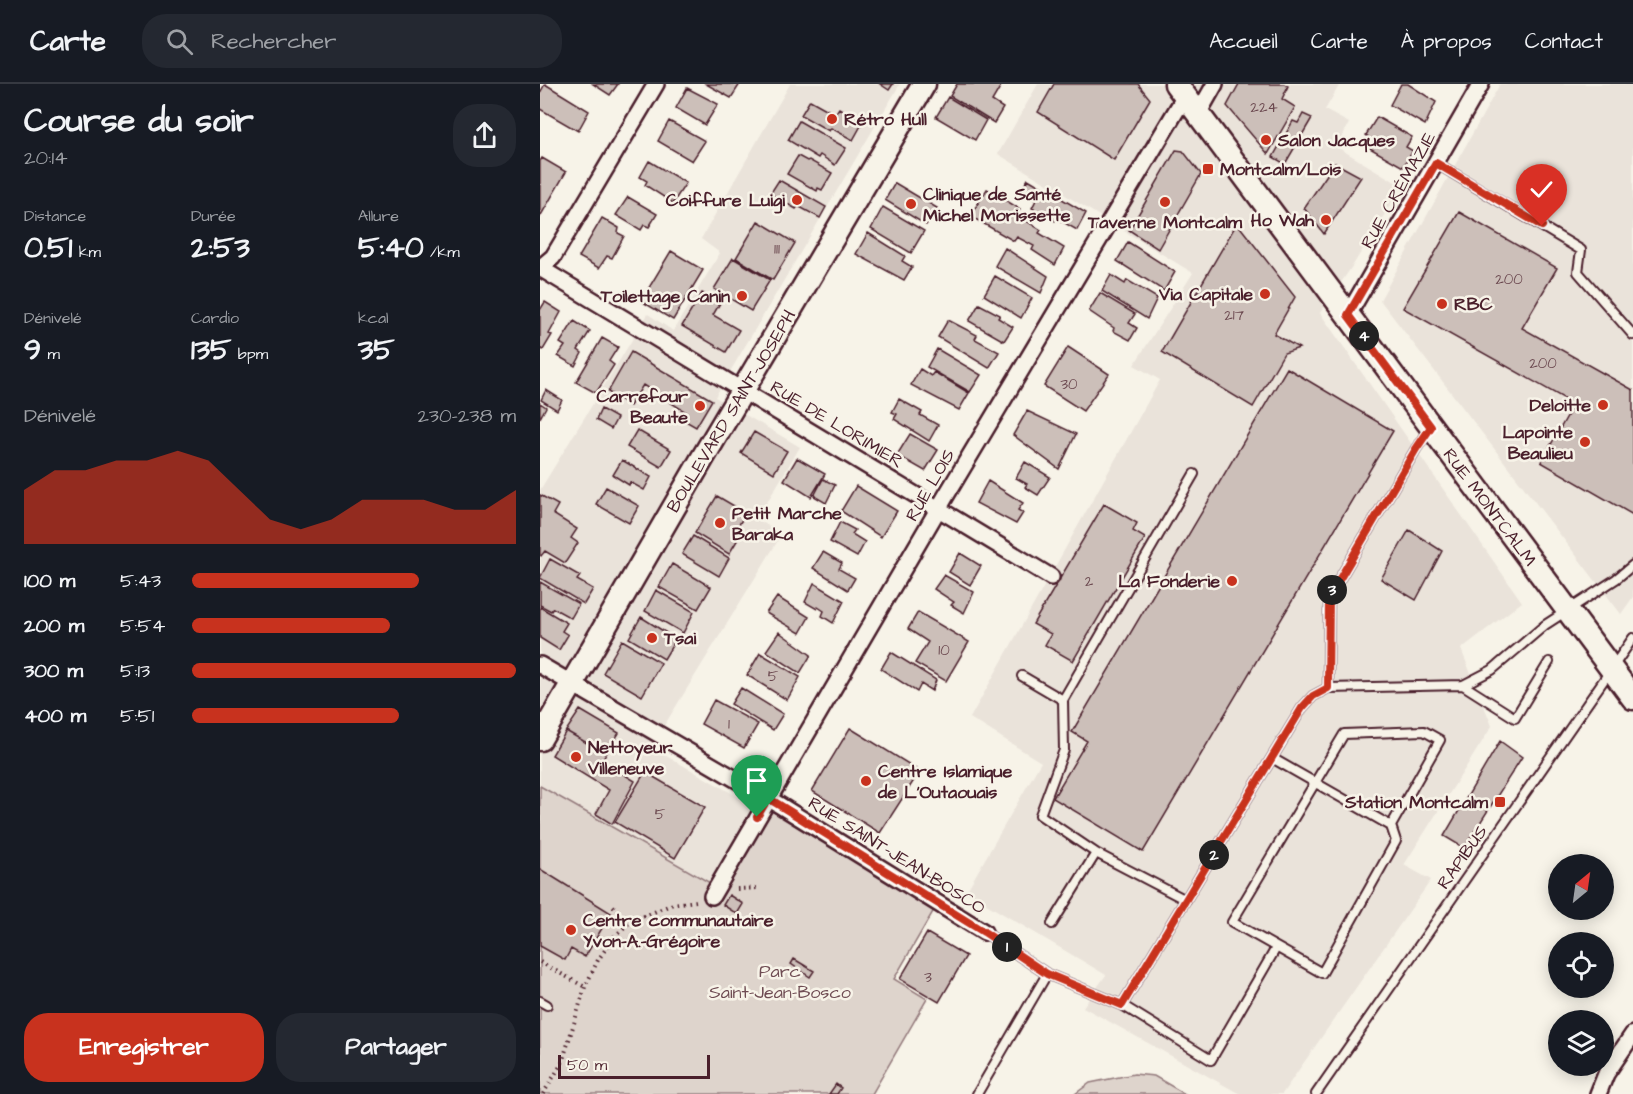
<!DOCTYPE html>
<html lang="fr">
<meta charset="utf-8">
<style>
body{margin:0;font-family:"Architects Daughter",sans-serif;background:#242831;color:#f1f3f6;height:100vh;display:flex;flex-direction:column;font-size:22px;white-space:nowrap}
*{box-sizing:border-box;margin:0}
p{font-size:20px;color:#9ea1a6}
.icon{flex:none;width:33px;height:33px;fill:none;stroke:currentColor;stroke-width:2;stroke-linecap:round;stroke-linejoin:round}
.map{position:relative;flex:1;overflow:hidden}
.details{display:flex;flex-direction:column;background:#171b24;width:540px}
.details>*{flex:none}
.needle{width:39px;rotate:29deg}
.buttons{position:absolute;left:1008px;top:770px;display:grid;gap:12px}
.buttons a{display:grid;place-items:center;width:66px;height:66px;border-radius:50%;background:#171b24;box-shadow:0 3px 15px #0003;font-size:30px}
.scale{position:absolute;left:18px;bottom:15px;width:152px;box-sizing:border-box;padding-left:6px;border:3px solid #4a1f2b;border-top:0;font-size:16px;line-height:21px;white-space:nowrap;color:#4a1f2b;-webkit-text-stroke:4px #f7f3e8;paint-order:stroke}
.pin{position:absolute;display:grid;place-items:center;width:51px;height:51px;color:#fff;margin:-62px -26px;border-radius:50% 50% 50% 0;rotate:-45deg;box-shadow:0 0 6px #0007}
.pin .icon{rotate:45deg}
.km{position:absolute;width:30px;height:30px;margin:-15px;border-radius:50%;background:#222;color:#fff;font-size:16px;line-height:30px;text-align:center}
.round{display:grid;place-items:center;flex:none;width:63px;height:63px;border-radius:24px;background:#242831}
.summary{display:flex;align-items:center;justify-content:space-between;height:102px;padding:0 24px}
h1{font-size:33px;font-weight:700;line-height:45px}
.figures{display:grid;grid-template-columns:repeat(3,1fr);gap:9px;height:102px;padding:6px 24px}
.figures div{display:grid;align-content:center}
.figures b{font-size:30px;font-weight:700}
.figures small{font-size:16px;font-weight:400}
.figures p{font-size:16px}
.chart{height:168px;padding:12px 24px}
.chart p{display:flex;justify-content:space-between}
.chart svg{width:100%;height:108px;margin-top:6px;fill:#c8321e;opacity:.7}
.primary-button{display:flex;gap:12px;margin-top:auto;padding:12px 24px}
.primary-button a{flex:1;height:69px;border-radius:24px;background:#c8321e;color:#fff;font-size:24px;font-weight:700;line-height:69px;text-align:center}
.primary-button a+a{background:#242831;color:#f1f3f6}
ul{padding:0 24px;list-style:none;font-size:20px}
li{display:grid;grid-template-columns:96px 72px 1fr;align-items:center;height:45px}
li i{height:15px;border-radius:8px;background:#c8321e}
header{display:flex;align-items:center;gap:36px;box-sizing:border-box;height:84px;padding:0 30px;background:#171b24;border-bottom:2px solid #363941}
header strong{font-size:28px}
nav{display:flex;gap:33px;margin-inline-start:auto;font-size:21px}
.search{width:420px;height:54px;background:#242831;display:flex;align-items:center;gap:15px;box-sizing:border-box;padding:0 21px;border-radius:24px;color:#9ea1a6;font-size:22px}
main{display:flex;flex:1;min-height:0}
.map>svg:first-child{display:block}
</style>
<header>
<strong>Carte</strong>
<div class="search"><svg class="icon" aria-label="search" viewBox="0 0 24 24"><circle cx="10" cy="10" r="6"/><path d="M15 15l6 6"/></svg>Rechercher</div>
<nav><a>Accueil</a><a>Carte</a><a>À propos</a><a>Contact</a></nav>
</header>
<main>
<section class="details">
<div class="summary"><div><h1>Course du soir</h1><p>20:14</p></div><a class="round"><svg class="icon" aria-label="share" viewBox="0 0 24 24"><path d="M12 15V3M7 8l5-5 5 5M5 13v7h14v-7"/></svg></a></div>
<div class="figures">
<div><p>Distance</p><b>0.51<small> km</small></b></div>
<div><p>Durée</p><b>2:53</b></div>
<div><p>Allure</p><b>5:40<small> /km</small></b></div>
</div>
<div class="figures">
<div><p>Dénivelé</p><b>9<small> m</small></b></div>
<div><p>Cardio</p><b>135<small> bpm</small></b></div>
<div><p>kcal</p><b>35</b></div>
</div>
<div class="chart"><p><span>Dénivelé</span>230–238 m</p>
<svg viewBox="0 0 160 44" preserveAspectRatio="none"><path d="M0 44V22L10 14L20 14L30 10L40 10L50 6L60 10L70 22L80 34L90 38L100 34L110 26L120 26L130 26L140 30L150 30L160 22V44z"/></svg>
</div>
<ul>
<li><b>100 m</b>5:43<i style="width:70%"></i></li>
<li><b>200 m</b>5:54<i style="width:61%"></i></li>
<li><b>300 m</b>5:13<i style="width:100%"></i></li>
<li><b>400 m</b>5:51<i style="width:64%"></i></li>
</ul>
<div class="primary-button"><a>Enregistrer</a><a>Partager</a></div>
</section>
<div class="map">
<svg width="1093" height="1010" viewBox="0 0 1093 1010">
<rect width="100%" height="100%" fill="#f7f3e8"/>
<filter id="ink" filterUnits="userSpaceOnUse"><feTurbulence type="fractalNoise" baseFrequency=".0167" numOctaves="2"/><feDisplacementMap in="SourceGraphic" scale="12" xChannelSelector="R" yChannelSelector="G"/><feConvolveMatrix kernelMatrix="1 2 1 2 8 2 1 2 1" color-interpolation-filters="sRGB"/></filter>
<g filter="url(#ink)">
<path fill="#eae3da" d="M 250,0 L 360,0 L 175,313 L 260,363 L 217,435 L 242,450 L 111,663 L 221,726 L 177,803 L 0,702 L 0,406 L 108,230 L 133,247 L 180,169 L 161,155 Z
M 498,0 L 800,0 L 785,26 L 809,39 L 797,63 L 862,102 L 813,181 L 780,229 L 982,518 L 921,565 L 952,642 L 864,781 L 891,796 L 742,1010 L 700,1010 L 543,923 L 566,891 L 426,808 L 501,678 L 430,634 L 620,296 L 594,281 L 653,189 L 458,70 Z
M 960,0 L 1093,0 L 1093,513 L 1081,530 L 840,216 Z"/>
<path fill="#ded4cc" stroke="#947a7c" stroke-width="1.5" d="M 0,702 L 177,803 L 228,714 L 398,819 L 354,895 L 387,915 L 332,1010 L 0,1010 Z
M 594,990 L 614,992 L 645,1010 L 535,1010 L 550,999 Z"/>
<path fill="#ccbfb9" stroke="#4a1f2b" stroke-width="1.5" d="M 5,0 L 49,27 L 38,47 L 0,25 L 0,9 Z
M 53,0 L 78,0 L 70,11 Z
M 166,0 L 200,0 L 191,14 Z
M 340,0 L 353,0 L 349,6 Z
M 417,0 L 462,0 L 452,17 L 463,24 L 454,39 L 410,12 Z
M 514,0 L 598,0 L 610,15 L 574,76 L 498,28 Z
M 699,0 L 744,0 L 748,2 L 742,15 L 755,23 L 728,70 L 687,22 Z
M 861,0 L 868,0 L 896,18 L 885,41 L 850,21 Z
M 147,4 L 178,20 L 165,41 L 136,24 Z
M 408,13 L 446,36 L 435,56 L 396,33 Z
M 270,16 L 295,30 L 299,24 L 323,38 L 313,56 L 291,44 L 289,47 L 261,31 Z
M 763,30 L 772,34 L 745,80 L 733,73 L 753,37 L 758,39 Z
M 837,33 L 872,53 L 866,63 L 873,67 L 863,83 L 828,63 L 832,56 L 826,51 Z
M 129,37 L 165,57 L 152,77 L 118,57 Z
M 259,37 L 306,64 L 295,81 L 280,71 L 278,74 L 248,56 Z
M 636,66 L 643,67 L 661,90 L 618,165 L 589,146 Z
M 258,72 L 267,77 L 269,76 L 292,89 L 282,106 L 278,104 L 277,107 L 247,90 Z
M 2,74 L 26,88 L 0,133 L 0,77 Z
M 109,77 L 146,99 L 133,119 L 105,101 L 107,97 L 100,93 Z
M 795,79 L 821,93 L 784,150 L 764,124 Z
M 488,95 L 546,129 L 537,146 L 516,134 L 515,137 L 492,124 L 496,116 L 480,108 Z
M 239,96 L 286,123 L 280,134 L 258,122 L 256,125 L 230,110 Z
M 355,99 L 397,124 L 386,141 L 345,116 Z
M 447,105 L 480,125 L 477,131 L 501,146 L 499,149 L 524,164 L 515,181 L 492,166 L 494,162 L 477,153 L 474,157 L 430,132 Z
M 88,113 L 117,130 L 109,143 L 104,141 L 101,146 L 76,131 Z
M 343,123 L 384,147 L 371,169 L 331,145 Z
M 919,128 L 1017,184 L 982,244 L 1093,306 L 1093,431 L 1001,378 L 1034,320 L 863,224 Z
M 62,134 L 79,144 L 78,149 L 84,152 L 72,174 L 67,172 L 59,184 L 39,173 Z
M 218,137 L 255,159 L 233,196 L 196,174 Z
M 697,139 L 755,213 L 734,250 L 759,264 L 744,269 L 713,323 L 622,268 Z
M 328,149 L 365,172 L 362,177 L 372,183 L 364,196 L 316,170 Z
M 588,158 L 635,188 L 624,207 L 577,177 Z
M 465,164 L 508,192 L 501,209 L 455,182 Z
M 131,167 L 163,186 L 133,236 L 101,217 Z
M 193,174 L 230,196 L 211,227 L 174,205 Z
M 571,191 L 585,200 L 587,196 L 617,214 L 607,235 L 562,207 Z
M 455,192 L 492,214 L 481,234 L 444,211 Z
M 162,209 L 180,219 L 173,231 L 199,246 L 186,268 L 142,242 Z
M 560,209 L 595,230 L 589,239 L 597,244 L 590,256 L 573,247 L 574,244 L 549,227 Z
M 5,218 L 21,228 L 9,250 L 12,251 L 3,266 L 0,264 L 0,226 Z
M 439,220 L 460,231 L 458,234 L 473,243 L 464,257 L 429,237 Z
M 408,236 L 437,251 L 435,255 L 459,268 L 449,284 L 398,253 Z
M 34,237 L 50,247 L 38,266 L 42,269 L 35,282 L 18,272 L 25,262 L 20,259 Z
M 62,254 L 78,263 L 69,277 L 74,281 L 56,309 L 36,298 Z
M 528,263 L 569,290 L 543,327 L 504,302 Z
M 397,265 L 441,291 L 430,308 L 387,283 Z
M 91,268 L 172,316 L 156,343 L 142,335 L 146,328 L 103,301 L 90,322 L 68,308 Z
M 747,284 L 853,347 L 603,768 L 513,714 L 547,657 L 532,648 Z
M 380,285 L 391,292 L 394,288 L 429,309 L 419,326 L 371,301 Z
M 6,306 L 22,316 L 17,326 L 1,316 Z
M 359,315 L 382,328 L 380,331 L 398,341 L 389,357 L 354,335 L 357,330 L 352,328 Z
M 0,319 L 6,323 L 0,334 Z
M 61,325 L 77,334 L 71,345 L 56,336 Z
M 487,327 L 536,350 L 519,385 L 473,351 Z
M 97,346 L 131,366 L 121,383 L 87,363 Z
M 214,348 L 247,367 L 234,389 L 201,369 Z
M 370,350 L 398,366 L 385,387 L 357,371 Z
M 257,374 L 285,390 L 271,413 L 244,396 Z
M 82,376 L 111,393 L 104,406 L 90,398 L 89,401 L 73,391 Z
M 485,378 L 510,393 L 498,411 L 485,403 L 487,400 L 476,394 Z
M 283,395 L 295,401 L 286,419 L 274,412 Z
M 448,397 L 483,419 L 478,426 L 483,429 L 476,440 L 436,419 Z
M 316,402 L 357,427 L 341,453 L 301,427 Z
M 66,403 L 99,422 L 89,439 L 56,420 Z
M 0,411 L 18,421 L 13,430 L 37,445 L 31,454 L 38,459 L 25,479 L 5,467 L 1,472 L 0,471 Z
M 177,412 L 206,429 L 192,452 L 198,455 L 189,470 L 155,449 Z
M 564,420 L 597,439 L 593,447 L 605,454 L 533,577 L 505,561 L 511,550 L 493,540 Z
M 300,438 L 315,446 L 312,450 L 325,458 L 317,473 L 290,458 Z
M 869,446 L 902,467 L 876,516 L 841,495 Z
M 153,452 L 189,474 L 179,492 L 142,470 Z
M 283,468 L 302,479 L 299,485 L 315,494 L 308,506 L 273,484 Z
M 420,469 L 441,482 L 430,501 L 409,488 Z
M 10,475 L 40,492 L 37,496 L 53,505 L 44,520 L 0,494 Z
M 132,480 L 171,503 L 158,525 L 119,503 Z
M 404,491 L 434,508 L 424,529 L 411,521 L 414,518 L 394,505 Z
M 0,498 L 39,520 L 31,534 L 13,524 L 11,527 L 0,521 Z
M 274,499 L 304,517 L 293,539 L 282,532 L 284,527 L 278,523 L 277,525 L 265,518 Z
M 116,506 L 154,528 L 143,549 L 105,527 Z
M 237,513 L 269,533 L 260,549 L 226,529 Z
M 0,523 L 27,539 L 22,547 L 28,551 L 19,566 L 0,554 Z
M 378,528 L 429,558 L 406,597 L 375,579 L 388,558 L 368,545 Z
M 101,533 L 136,555 L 124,575 L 89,554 Z
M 239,548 L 271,571 L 260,589 L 226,567 Z
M 82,556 L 121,579 L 102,612 L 63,589 Z
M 351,568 L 396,596 L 392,607 L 381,600 L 377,608 L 341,585 Z
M 220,569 L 260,593 L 247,616 L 207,591 Z
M 201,604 L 243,630 L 233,646 L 191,620 Z
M 174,616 L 218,640 L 204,664 L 161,640 Z
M 40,626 L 79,649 L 66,670 L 26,647 Z
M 310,644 L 380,687 L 340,749 L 272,707 Z
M 26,647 L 66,670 L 62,677 L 95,697 L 72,740 L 56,730 L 69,706 L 12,671 Z
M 960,657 L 982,673 L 924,764 L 904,752 Z
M 105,688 L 165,723 L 135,774 L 75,738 Z
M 0,785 L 71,829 L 45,873 L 31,865 L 25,876 L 0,862 Z
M 189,811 L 203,820 L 197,830 L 183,821 Z
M 387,849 L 426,872 L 399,918 L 360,895 Z
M 254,875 L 274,887 L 270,893 L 251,880 Z
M 296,1000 L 301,1004 L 297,1010 L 289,1010 Z"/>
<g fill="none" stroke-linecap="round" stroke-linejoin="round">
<defs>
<path id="service" d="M 896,79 L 1041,166 L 1038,188 L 1093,251
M 482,592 L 523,616
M 923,601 L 975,634 L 1009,578
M 788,604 L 789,513 L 876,365 L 890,344
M 732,674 L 851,742 L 900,656 L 884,647 L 804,650 L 692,838 L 782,889 L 856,757 L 851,742
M 646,816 L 556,769 L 500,731 L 524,666 L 523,616 L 654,390
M 512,840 L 556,769
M 507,890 L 582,921 L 762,624 L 773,612 L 788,604 L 923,601 L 952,586 L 1005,541 L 1076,495 L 1093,481
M 0,917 L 7,921
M 582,921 L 671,976 L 736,864
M 437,1010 L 507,890 L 444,848
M 776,1010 L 1093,554"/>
<path id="minor" d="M 658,30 L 675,0
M 0,184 L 511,493
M 0,184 L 13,173 L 116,0
M 808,231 L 941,0
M 0,581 L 228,714 L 444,848
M 172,812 L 407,410 L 645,12
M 1058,1010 L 1066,990 L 1093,950"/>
<path id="secondary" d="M 636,0 L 1093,614
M 0,655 L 162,375 L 384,0"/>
</defs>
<use href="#service" stroke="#4a1f2b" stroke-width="12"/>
<use href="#minor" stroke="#4a1f2b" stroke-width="20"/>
<use href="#secondary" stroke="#4a1f2b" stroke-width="27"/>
<path stroke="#4a1f2b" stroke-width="4" stroke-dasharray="1.5 4.5" stroke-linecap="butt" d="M 197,805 L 219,804
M 73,822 L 90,838
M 0,878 L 45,903
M 3,1010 L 22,979 L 45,903 L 58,876 L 74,853 L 90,838 L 133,820 L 157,817"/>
<use href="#service" stroke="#f7f3e8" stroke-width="8"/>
<use href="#minor" stroke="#f7f3e8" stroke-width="15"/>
<use href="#secondary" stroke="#f7f3e8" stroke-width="22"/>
</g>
</g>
<g fill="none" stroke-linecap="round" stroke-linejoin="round" filter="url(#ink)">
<defs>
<path id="route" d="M 217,733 L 228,714 L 444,848 L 507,890 L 582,921 L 762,624 L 773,612 L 788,604 L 789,513 L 876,365 L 891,343 L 808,231 L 896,79 L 1002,142"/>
</defs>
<use href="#route" stroke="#fff" stroke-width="12"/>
<use href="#route" stroke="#c8321e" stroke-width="8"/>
</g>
<g fill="#c8321e" stroke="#f7f3e8" stroke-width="2">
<circle cx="292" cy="35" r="6"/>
<circle cx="726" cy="56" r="6"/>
<rect x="662" y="79" width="12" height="12" rx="3"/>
<circle cx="257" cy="116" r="6"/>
<circle cx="625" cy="118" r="6"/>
<circle cx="371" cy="120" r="6"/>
<circle cx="786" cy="136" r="6"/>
<circle cx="725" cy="210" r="6"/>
<circle cx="202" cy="212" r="6"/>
<circle cx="902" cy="220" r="6"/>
<circle cx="1063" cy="321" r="6"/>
<circle cx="160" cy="322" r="6"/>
<circle cx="1045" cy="358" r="6"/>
<circle cx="180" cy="439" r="6"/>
<circle cx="692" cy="497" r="6"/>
<circle cx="112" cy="554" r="6"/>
<circle cx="36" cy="673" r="6"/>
<circle cx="326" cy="697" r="6"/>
<rect x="954" y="712" width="12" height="12" rx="3"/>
<circle cx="31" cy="846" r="6"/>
</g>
<g text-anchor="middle" stroke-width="5" stroke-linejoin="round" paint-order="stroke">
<g font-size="15" fill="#6a474e">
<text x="724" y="28">224</text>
<text x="237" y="170">111</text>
<text x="969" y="200">200</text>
<text x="694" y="236">217</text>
<text x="1003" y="284">200</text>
<text x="529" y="305">30</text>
<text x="549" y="502">2</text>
<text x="404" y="571">10</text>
<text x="233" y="597">5</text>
<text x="189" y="645">1</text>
<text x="120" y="735">5</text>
<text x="388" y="898">3</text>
</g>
<g font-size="18" font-weight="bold" fill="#4a1f2b" stroke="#f7f3e8" text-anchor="start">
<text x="304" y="41">Rétro Hull</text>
<text x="738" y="62">Salon Jacques</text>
<text x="680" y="91">Montcalm/Lois</text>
<text x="383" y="116">Clinique de Santé<tspan x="383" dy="21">Michel Morissette</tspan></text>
<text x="245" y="122" text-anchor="end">Coiffure Luigi</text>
<text x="774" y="142" text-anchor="end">Ho Wah</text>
<text x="625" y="144" text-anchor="middle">Taverne Montcalm</text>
<text x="713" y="216" text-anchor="end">Via Capitale</text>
<text x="190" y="218" text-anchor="end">Toilettage Canin</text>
<text x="914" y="226">RBC</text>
<text x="148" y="318" text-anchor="end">Carrefour<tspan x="148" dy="21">Beaute</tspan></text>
<text x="1051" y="327" text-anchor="end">Deloitte</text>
<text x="1033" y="354" text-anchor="end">Lapointe<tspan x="1033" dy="21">Beaulieu</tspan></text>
<text x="192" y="435">Petit Marche<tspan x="192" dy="21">Baraka</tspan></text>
<text x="680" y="503" text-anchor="end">La Fonderie</text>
<text x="124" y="560">Tsai</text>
<text x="48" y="669">Nettoyeur<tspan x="48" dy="21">Villeneuve</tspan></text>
<text x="338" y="693">Centre Islamique<tspan x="338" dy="21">de L'Outaouais</tspan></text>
<text x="948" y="724" text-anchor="end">Station Montcalm</text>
<text x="43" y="842">Centre communautaire<tspan x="43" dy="21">Yvon-A.-Grégoire</tspan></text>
</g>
<g font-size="18" fill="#4a1f2b" stroke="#f7f3e8">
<text transform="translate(858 106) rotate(-60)" y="6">RUE CRÉMAZIE</text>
<text transform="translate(191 327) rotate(-59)" y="6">BOULEVARD SAINT-JOSEPH</text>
<text transform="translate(297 340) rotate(31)" y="6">RUE DE LORIMIER</text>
<text transform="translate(390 401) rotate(-60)" y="6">RUE LOIS</text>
<text transform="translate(950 423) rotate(53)" y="6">RUE MONTCALM</text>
<text transform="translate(357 771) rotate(32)" y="6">RUE SAINT-JEAN-BOSCO</text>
<text transform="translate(922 773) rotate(-55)" y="6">RAPIBUS</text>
</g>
<g font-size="18" fill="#6f4c53" stroke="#f7f3e8">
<text x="240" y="893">Parc<tspan x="240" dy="21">Saint-Jean-Bosco</tspan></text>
</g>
</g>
</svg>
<div class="buttons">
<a><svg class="needle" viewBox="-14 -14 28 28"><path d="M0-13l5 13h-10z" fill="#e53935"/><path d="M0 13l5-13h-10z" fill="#9ea1a6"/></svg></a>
<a><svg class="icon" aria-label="locate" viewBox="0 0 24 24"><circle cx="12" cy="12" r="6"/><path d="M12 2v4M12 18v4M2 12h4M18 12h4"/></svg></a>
<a><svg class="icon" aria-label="layers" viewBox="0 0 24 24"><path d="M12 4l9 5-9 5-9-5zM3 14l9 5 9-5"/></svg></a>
</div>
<div class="scale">50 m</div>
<div class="pin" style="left:217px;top:733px;background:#1e9e55"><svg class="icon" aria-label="arrive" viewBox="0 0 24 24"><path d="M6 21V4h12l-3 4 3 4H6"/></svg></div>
<div class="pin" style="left:1002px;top:142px;background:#d93025"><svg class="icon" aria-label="check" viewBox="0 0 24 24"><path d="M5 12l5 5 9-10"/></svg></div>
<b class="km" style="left:467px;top:863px">1</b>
<b class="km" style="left:674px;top:771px">2</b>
<b class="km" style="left:792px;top:506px">3</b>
<b class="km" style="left:824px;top:252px">4</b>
</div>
</main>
